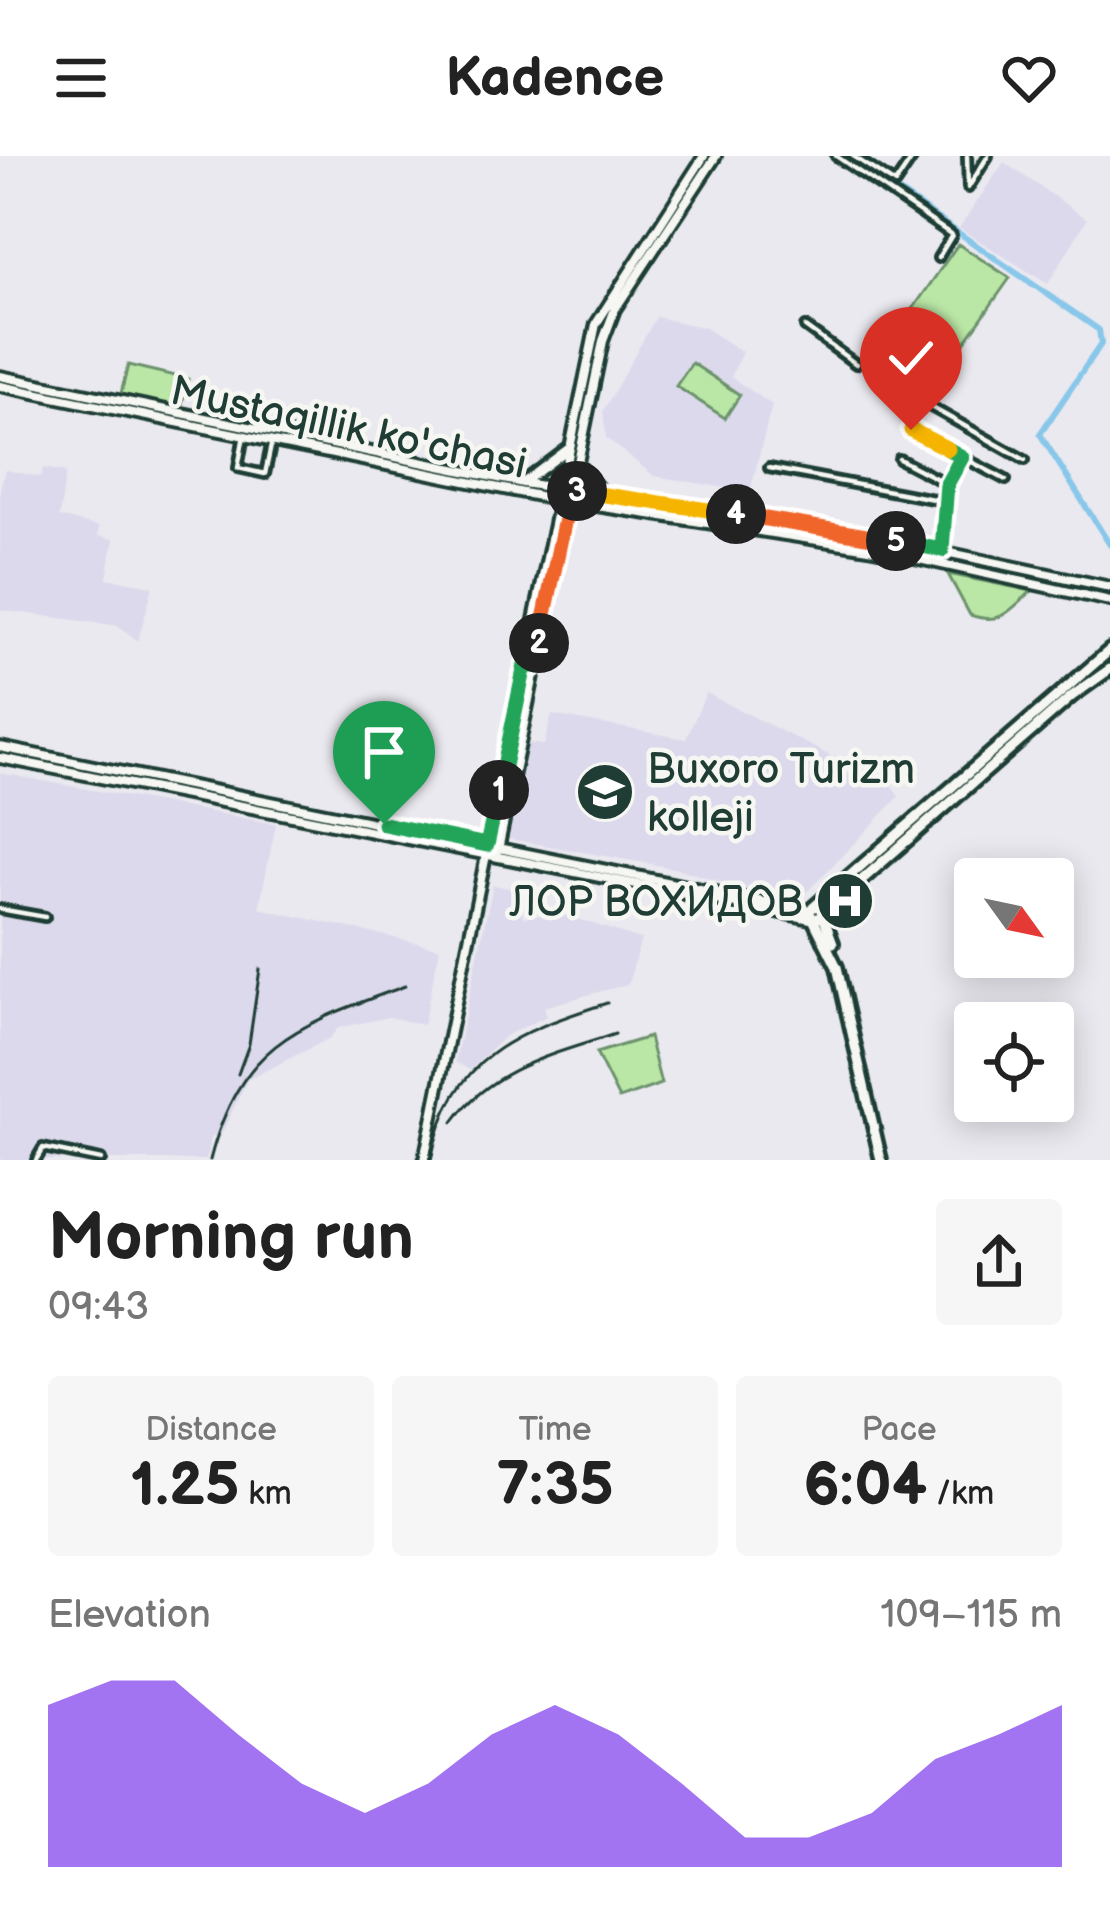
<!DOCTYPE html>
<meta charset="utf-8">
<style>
body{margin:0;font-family:"Balsamiq Sans",sans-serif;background:#f6f6f6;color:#222;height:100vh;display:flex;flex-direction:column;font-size:45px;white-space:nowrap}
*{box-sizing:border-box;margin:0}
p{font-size:39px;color:#767676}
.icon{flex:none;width:66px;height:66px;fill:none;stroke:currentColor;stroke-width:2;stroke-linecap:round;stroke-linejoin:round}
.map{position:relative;height:1004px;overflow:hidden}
.drawer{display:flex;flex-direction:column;background:#fff;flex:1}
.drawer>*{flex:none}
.needle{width:78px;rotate:123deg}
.fabs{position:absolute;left:954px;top:702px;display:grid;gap:24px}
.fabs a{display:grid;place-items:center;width:120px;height:120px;border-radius:12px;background:#fff;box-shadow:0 6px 30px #0003;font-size:60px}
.pin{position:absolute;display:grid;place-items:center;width:102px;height:102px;color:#fff;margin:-123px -51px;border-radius:50% 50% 50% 0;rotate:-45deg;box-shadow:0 0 12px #0007}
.pin .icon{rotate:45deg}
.km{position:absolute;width:60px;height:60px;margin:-30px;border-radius:50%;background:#222;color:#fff;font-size:33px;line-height:60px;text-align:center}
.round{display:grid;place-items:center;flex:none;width:126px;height:126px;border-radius:12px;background:#f6f6f6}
.head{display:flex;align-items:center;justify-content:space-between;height:204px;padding:0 48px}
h1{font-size:66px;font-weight:600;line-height:90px}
.metrics{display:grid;grid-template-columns:repeat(3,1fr);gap:18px;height:204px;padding:12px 48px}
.metrics div{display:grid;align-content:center;border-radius:12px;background:#f6f6f6;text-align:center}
.metrics b{font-size:60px;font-weight:600}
.metrics small{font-size:33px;font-weight:400}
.metrics p{font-size:33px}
.chart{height:336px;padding:24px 48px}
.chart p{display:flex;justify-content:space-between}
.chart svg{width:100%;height:216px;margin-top:12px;fill:#7c3aed;opacity:.7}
header{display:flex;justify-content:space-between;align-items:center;height:156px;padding:0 48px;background:#fff;font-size:54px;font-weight:600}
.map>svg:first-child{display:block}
</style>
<header><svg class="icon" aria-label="menu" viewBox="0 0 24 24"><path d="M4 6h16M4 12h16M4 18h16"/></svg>Kadence<svg class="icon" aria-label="heart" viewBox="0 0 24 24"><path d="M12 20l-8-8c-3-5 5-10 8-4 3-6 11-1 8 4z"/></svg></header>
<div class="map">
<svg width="1110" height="1004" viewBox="0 0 1110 1004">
<rect width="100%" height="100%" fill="#eae9ef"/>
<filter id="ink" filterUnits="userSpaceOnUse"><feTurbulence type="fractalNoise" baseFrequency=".00833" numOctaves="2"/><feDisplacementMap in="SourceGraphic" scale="24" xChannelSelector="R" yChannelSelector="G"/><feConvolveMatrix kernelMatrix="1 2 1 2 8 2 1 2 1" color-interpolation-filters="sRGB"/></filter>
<g filter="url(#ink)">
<path fill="#dcd9ec" d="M 1004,6 L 1087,63 L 1048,128 L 959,72 Z
M 656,161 L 705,172 L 742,196 L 731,221 L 772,249 L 750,336 L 654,320 L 606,282 L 603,255 Z
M 43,312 L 66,316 L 59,361 L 99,371 L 98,380 L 114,383 L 107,422 L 153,430 L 138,485 L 119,470 L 0,454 L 0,333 L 5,314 L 41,321 Z
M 706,537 L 837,603 L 834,614 L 891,628 L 899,641 L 804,739 L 738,731 L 679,713 L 509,683 L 526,587 L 544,589 L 552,559 L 686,583 Z
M 0,617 L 276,668 L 259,752 L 440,792 L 423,869 L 389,861 L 338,872 L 330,882 L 247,924 L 220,981 L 211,980 L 206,1004 L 0,1004 Z
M 493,729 L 519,734 L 523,761 L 558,757 L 641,783 L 628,828 L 544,851 L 547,860 L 505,880 L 470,914 L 455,906 Z"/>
<path fill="#bae7a6" stroke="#6c926d" stroke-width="3" d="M 958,88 L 1010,122 L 957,197 L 906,163 Z
M 692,207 L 740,239 L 725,262 L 676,230 Z
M 128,209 L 188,223 L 181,252 L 121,238 Z
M 948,418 L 1032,435 C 1009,454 1002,470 970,459 Z
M 649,881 L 661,928 L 619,943 L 596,897 Z"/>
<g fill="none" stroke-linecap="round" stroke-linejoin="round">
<path stroke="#89c7ea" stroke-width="6" d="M 847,0 L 1099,174 L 1101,188 L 1040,278 L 1110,389"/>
<defs>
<path id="street" d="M 836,0 L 952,79 L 938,102
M 853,0 L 895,28 L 914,0
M 967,0 L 968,32 L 988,0
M 805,171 L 856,208
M 929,250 L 1025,304
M 911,274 L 1006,324
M 244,279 L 238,312 L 265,318 L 272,285
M 899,303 L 947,328
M 769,312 L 949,346 L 942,394
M 949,345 L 947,328 L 962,301
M 0,753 L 45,761
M 36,1004 L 43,992 L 101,1004"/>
<path id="secondary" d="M 0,220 L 523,327 L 861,378 L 1110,431
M 0,230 L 558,344 L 869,392 L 1110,445
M 577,307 L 601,335
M 523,327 L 568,293
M 0,591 L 809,755
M 0,602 L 816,764
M 486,693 L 596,168 L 704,0
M 498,694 L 603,185 L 615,153 L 716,0
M 424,1004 L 486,699"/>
<path id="primary" d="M 820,752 L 833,787
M 816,764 L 1072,540 L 1110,513
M 881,1004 L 837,811 L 809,755 L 1110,494"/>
</defs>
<use href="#street" stroke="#1f3d34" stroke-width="14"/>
<use href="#secondary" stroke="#1f3d34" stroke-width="16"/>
<use href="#primary" stroke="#1f3d34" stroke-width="18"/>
<use href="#street" stroke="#f6f6f2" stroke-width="4.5"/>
<use href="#secondary" stroke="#f6f6f2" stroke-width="8"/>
<use href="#primary" stroke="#f6f6f2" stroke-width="9"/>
<path stroke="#1f3d34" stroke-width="3" d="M 238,918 L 249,888 L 260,813
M 453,966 C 492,911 555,898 615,878
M 210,1004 C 241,885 299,869 405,830
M 431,1004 C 451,900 517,876 607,847"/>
</g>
</g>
<g fill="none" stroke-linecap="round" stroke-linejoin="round" filter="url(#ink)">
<defs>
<path id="split-1" d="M 384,668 L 487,689 L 499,634"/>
<path id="split-2" d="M 499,634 L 525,509 L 534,510 L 539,487"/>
<path id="split-3" d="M 539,487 L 571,334 L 577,335"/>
<path id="split-4" d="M 577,335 L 736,358"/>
<path id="split-5" d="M 736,358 L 896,385"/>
<path id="split-6" d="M 896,385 L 942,394 L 947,328 L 962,301 L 948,293"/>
<path id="split-7" d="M 911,274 L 948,293"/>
</defs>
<use href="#split-1" stroke="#fff" stroke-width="24"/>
<use href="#split-2" stroke="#fff" stroke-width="24"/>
<use href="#split-3" stroke="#fff" stroke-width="24"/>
<use href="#split-4" stroke="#fff" stroke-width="24"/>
<use href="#split-5" stroke="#fff" stroke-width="24"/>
<use href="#split-6" stroke="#fff" stroke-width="24"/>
<use href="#split-7" stroke="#fff" stroke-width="24"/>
<use href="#split-1" stroke="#22a559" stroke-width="15"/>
<use href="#split-2" stroke="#22a559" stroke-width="15"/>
<use href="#split-3" stroke="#f0652b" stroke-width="15"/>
<use href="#split-4" stroke="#f5b400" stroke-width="15"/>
<use href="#split-5" stroke="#f0652b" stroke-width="15"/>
<use href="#split-6" stroke="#22a559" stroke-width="15"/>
<use href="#split-7" stroke="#f5b400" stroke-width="15"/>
</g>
<defs>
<symbol id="university-disc" viewBox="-11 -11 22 22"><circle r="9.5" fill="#1f3d34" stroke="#f6f6f2"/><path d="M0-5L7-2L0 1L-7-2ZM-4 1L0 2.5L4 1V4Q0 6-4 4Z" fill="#fff"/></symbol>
<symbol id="hospital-disc" viewBox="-11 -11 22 22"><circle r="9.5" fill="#1f3d34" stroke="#f6f6f2"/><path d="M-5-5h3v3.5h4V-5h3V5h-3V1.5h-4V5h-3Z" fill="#fff"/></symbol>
</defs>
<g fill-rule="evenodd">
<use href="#university-disc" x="572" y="603" width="66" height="66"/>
<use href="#hospital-disc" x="812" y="712" width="66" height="66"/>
</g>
<g text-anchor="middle" stroke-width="9" stroke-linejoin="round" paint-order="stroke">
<g font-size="42" fill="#1f3d34" stroke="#f6f6f2">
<text transform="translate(349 270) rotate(12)" y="15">Mustaqillik ko'chasi</text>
</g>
<g font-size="42" fill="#1f3d34" stroke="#f6f6f2" text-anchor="start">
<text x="647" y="627">Buxoro Turizm<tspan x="647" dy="48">kolleji</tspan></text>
<text x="803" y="760" text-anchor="end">ЛОР ВОХИДОВ</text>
</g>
</g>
</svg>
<div class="fabs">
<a><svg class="needle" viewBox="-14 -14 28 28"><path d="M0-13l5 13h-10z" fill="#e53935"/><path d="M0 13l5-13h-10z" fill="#767676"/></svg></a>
<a><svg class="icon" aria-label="locate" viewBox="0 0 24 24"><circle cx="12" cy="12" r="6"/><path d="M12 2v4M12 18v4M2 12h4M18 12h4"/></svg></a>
</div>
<div class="pin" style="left:384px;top:668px;background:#1e9e55"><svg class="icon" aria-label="arrive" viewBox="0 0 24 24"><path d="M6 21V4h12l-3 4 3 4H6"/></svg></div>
<div class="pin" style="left:911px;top:274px;background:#d93025"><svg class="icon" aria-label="check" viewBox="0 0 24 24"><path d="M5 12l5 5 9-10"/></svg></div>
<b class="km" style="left:499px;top:634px">1</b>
<b class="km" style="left:539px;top:487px">2</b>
<b class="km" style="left:577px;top:335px">3</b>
<b class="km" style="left:736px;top:358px">4</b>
<b class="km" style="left:896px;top:385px">5</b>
</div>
<section class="drawer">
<div class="head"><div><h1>Morning run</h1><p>09:43</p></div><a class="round"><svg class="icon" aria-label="share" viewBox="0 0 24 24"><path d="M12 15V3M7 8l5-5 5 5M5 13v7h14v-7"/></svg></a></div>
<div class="metrics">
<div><p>Distance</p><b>1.25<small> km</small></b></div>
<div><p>Time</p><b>7:35</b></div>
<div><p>Pace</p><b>6:04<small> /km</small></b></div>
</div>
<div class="chart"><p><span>Elevation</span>109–115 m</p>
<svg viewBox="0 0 160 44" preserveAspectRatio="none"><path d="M0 44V11L10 6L20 6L30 17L40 27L50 33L60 27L70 17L80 11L90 17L100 27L110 38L120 38L130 33L140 22L150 17L160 11V44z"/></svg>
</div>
</section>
